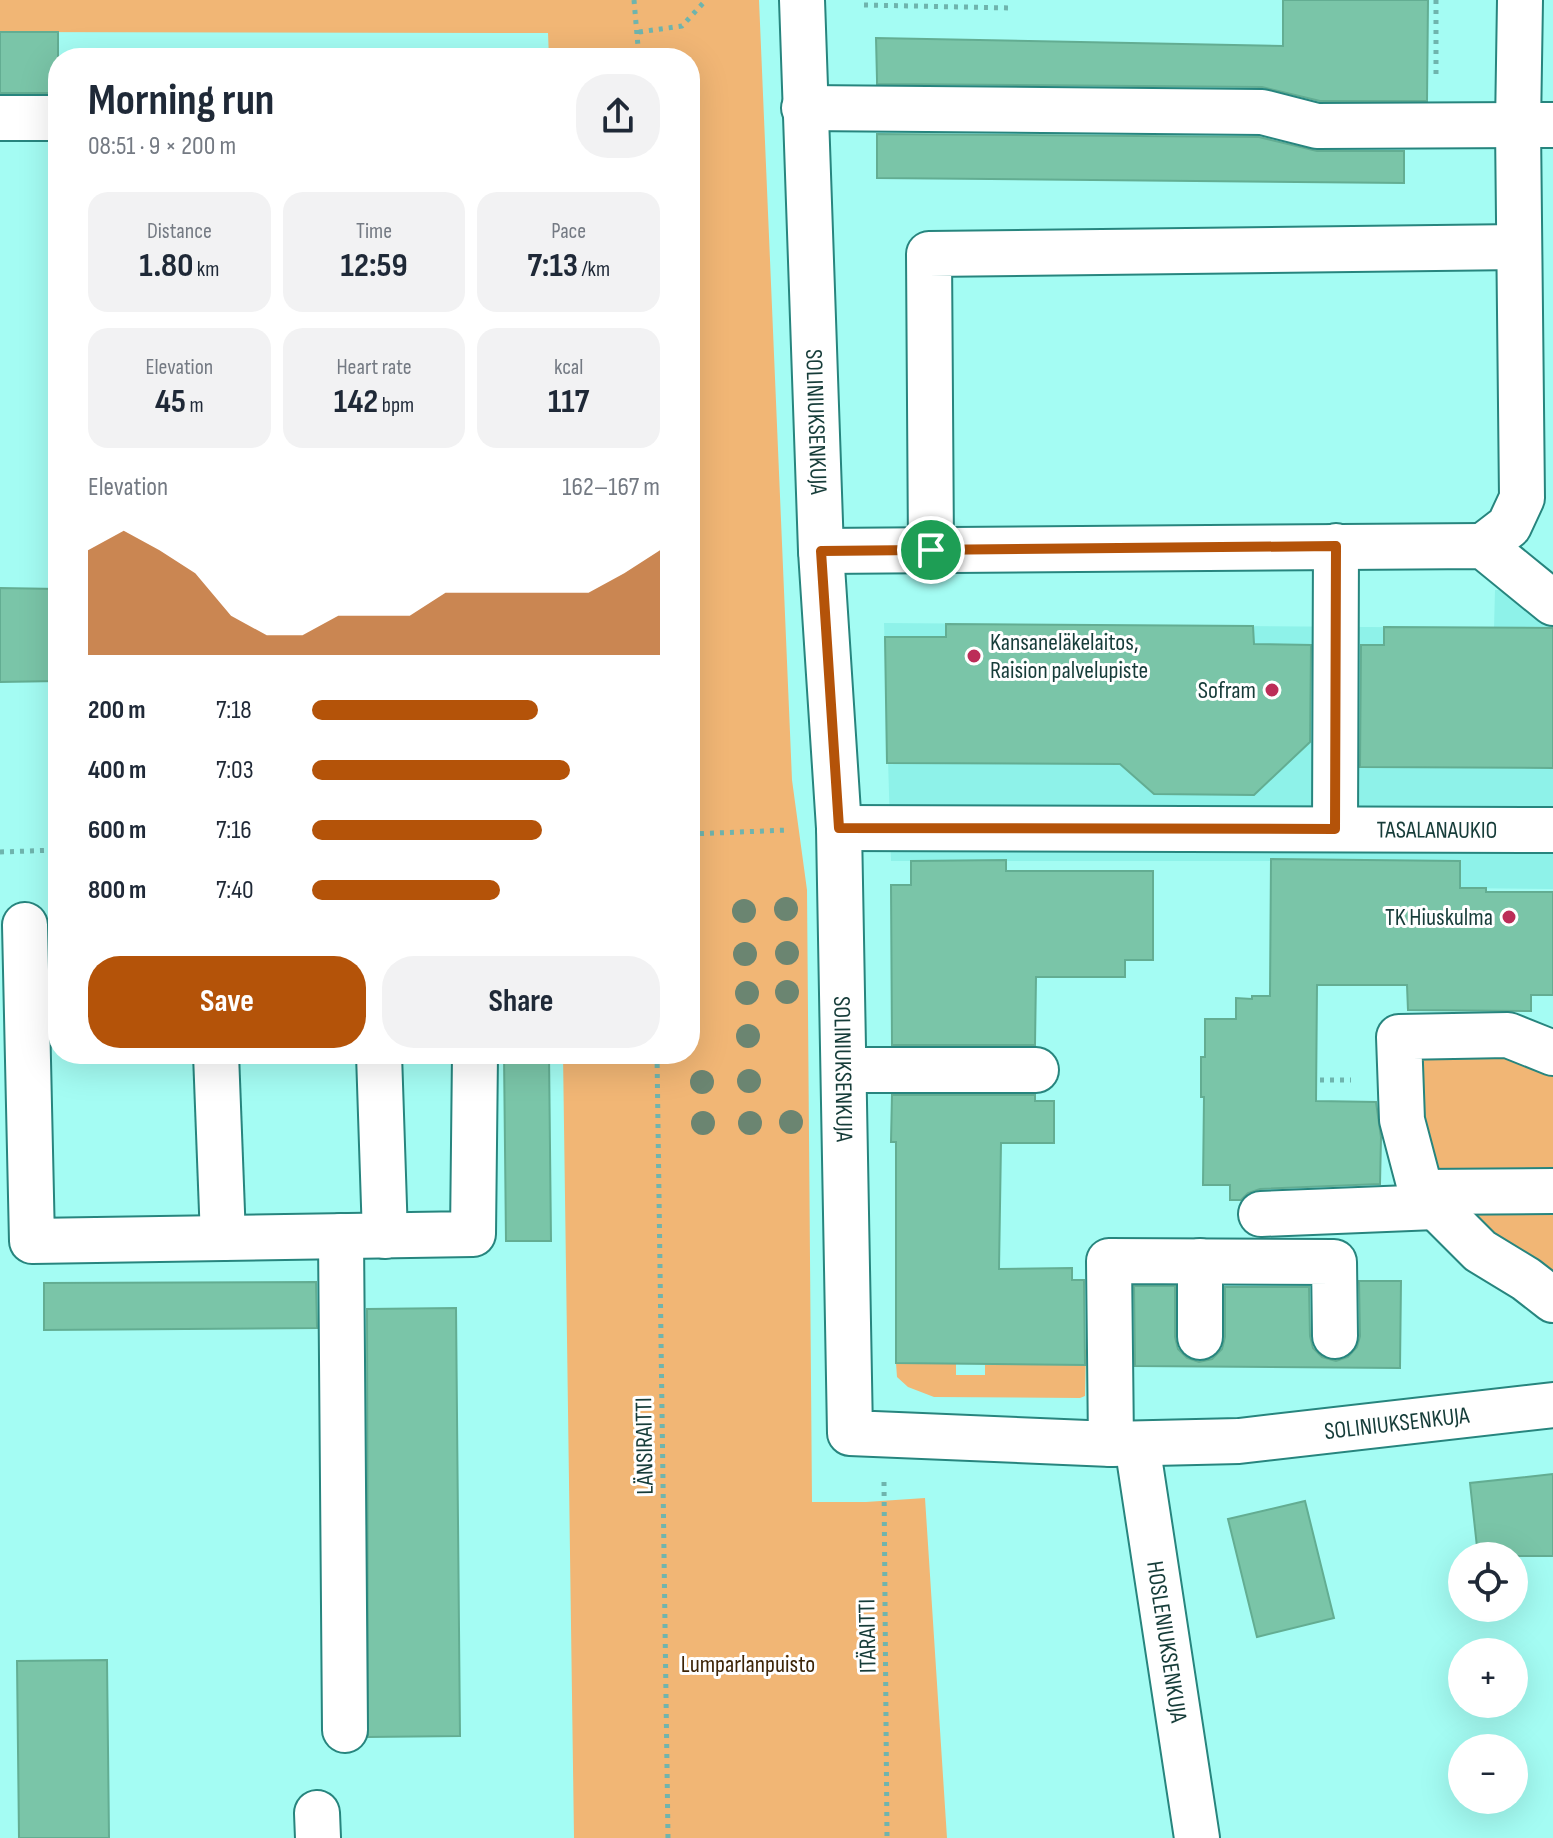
<!DOCTYPE html>
<meta charset="utf-8">
<style>
body{margin:0;font-family:"Sofia Sans Condensed",sans-serif;background:#f2f2f3;color:#1f2937;height:100vh;display:flex;flex-direction:column;font-size:30px;white-space:nowrap}
*{box-sizing:border-box;margin:0}
p{font-size:26px;color:#747a83}
.icon{flex:none;width:44px;height:44px;fill:none;stroke:currentColor;stroke-width:2;stroke-linecap:round;stroke-linejoin:round}
.map{position:relative;flex:1;overflow:hidden}
.details{position:absolute;left:48px;top:48px;width:652px;height:1016px;display:flex;flex-direction:column;background:#fff;border-radius:32px;box-shadow:0 8px 32px #0002}
.details>*{flex:none}
.fabs{position:absolute;left:1448px;top:1542px;display:grid;gap:16px}
.fabs a{display:grid;place-items:center;width:80px;height:80px;border-radius:50%;background:#fff;box-shadow:0 8px 32px #0002;font-size:40px}
.pin{position:absolute;display:grid;place-items:center;width:68px;height:68px;color:#fff;margin:-34px;border:4px solid #fff;border-radius:50%;box-shadow:0 2px 8px #0007}
.round{display:grid;place-items:center;flex:none;width:84px;height:84px;border-radius:32px;background:#f2f2f3}
.headline{display:flex;align-items:center;justify-content:space-between;height:136px;padding:0 40px}
h1{font-size:44px;font-weight:700;line-height:60px}
.stats{display:grid;grid-template-columns:repeat(3,1fr);gap:12px;height:136px;padding:8px 40px}
.stats div{display:grid;align-content:center;border-radius:20px;background:#f2f2f3;text-align:center}
.stats b{font-size:34px;font-weight:700}
.stats small{font-size:22px;font-weight:400}
.stats p{font-size:22px}
.chart{height:224px;padding:16px 40px}
.chart p{display:flex;justify-content:space-between}
.chart svg{width:100%;height:144px;margin-top:8px;fill:#b45309;opacity:.7}
.cta{display:flex;gap:16px;margin-top:auto;padding:16px 40px}
.cta a{flex:1;height:92px;border-radius:32px;background:#b45309;color:#fff;font-size:32px;font-weight:700;line-height:92px;text-align:center}
.cta a+a{background:#f2f2f3;color:#1f2937}
ul{padding:0 40px;list-style:none;font-size:26px}
li{display:grid;grid-template-columns:128px 96px 1fr;align-items:center;height:60px}
li i{height:20px;border-radius:10px;background:#b45309}
.map>svg:first-child{display:block}
</style>
<div class="map">
<svg width="1553" height="1838" viewBox="0 0 1553 1838">
<rect width="100%" height="100%" fill="#a4fcf3"/>
<path fill="#8ef2e9" d="M 1495,590 L 1553,590 L 1553,889 L 1460,888 L 1460,861 L 891,861 L 884,623 L 1494,628 Z"/>
<path fill="#f1b675" d="M 0,0 L 759,0 L 792,780 L 807,890 L 812,1502 L 866,1502 L 925,1498 L 947,1838 L 574,1838 L 563,1054 L 690,1054 L 690,58 L 549,58 L 548,33 L 0,32 Z
M 1435,1046 L 1498,1047 L 1553,1066 L 1553,1185 L 1435,1185 L 1413,1065 Z
M 1459,1207 L 1553,1209 L 1553,1281 Z
M 1080,1347 L 1086,1350 L 1085,1396 L 1080,1398 L 934,1397 L 908,1387 L 897,1377 L 896,1363 L 956,1364 L 956,1375 L 985,1375 L 985,1365 L 1049,1365 Z"/>
<path fill="#7ac5a8" stroke="#63ad92" stroke-width="2" d="M 1283,0 L 1428,0 L 1427,101 L 1320,101 L 1262,87 L 877,84 L 877,79 L 876,38 L 1283,46 Z
M 0,32 L 58,32 L 58,93 L 0,93 Z
M 877,134 L 1259,137 L 1317,151 L 1404,151 L 1404,183 L 877,178 Z
M 0,588 L 58,589 L 58,681 L 0,682 Z
M 946,624 L 1253,626 L 1254,644 L 1311,645 L 1310,742 L 1254,795 L 1154,794 L 1120,764 L 887,763 L 885,637 L 946,637 Z
M 1384,627 L 1553,628 L 1553,768 L 1360,767 L 1361,645 L 1384,645 Z
M 1271,859 L 1460,861 L 1460,888 L 1486,888 L 1486,892 L 1553,892 L 1553,995 L 1531,995 L 1531,1011 L 1408,1010 L 1407,985 L 1317,985 L 1316,1101 L 1376,1102 L 1381,1137 L 1380,1184 L 1260,1189 L 1248,1193 L 1241,1200 L 1230,1200 L 1230,1185 L 1203,1185 L 1204,1097 L 1201,1097 L 1201,1057 L 1205,1057 L 1205,1019 L 1236,1019 L 1236,998 L 1252,999 L 1252,996 L 1270,996 Z
M 1006,860 L 1006,871 L 1153,871 L 1153,960 L 1125,960 L 1125,977 L 1036,977 L 1035,1045 L 892,1045 L 891,885 L 911,885 L 911,861 Z
M 504,1054 L 549,1054 L 551,1241 L 506,1241 Z
M 892,1095 L 1035,1095 L 1035,1101 L 1054,1101 L 1054,1143 L 1001,1143 L 999,1269 L 1072,1268 L 1072,1280 L 1084,1280 L 1085,1365 L 896,1363 L 896,1142 L 891,1142 Z
M 1359,1281 L 1401,1281 L 1400,1368 L 1135,1366 L 1134,1286 L 1175,1286 L 1175,1337 L 1178,1349 L 1187,1358 L 1199,1362 L 1212,1359 L 1222,1349 L 1225,1337 L 1225,1287 L 1309,1287 L 1310,1336 L 1313,1348 L 1322,1357 L 1336,1361 L 1348,1357 L 1357,1347 L 1360,1336 Z
M 316,1282 L 317,1328 L 44,1330 L 44,1283 Z
M 456,1308 L 460,1736 L 368,1737 L 367,1309 Z
M 1553,1474 L 1553,1556 L 1478,1556 L 1470,1483 Z
M 1305,1501 L 1334,1618 L 1257,1637 L 1228,1519 Z
M 107,1660 L 109,1838 L 19,1838 L 17,1661 Z"/>
<g fill="none" stroke-linecap="round" stroke-linejoin="round">
<defs>
<g id="minor">
<path id="s1" d="M 802,0 L 821,551 L 839,828 L 850,1433 L 1111,1444 L 1239,1441 L 1553,1405"/>
<path d="M 804,108 L 1262,112 L 1317,126 L 1553,125"/>
<path d="M 0,118 L 58,118"/>
<path d="M 1483,546 L 1509,526 L 1522,498 L 1518,126 L 1520,0"/>
<path d="M 931,550 L 929,254 L 1519,247"/>
<path d="M 821,551 L 1483,546 L 1553,603"/>
<path id="s2" d="M 839,828 L 1553,830"/>
<path d="M 1335,829 L 1336,546"/>
<path d="M 25,925 L 32,1241 L 473,1234 L 475,1054"/>
<path d="M 1553,1053 L 1508,1035 L 1399,1037 L 1402,1120 L 1421,1192 L 1480,1251 L 1526,1279 L 1553,1300"/>
<path d="M 216,1054 L 223,1238"/>
<path d="M 379,1054 L 385,1236"/>
<path d="M 845,1070 L 1036,1070"/>
<path d="M 1421,1192 L 1553,1191"/>
<path d="M 1261,1214 L 1435,1207"/>
<path d="M 341,1236 L 345,1730"/>
<path d="M 1200,1261 L 1200,1337"/>
<path d="M 1111,1444 L 1109,1261 L 1334,1262 L 1335,1336"/>
<path id="s3" d="M 1137,1444 L 1197,1838"/>
<path d="M 317,1813 L 318,1838"/>
</g>
</defs>
<use href="#minor" stroke="#27857e" stroke-width="48"/>
<path stroke="#6fb4ad" stroke-width="5" stroke-dasharray="4 6" stroke-linecap="butt" d="M 634,0 L 639,58
M 1436,0 L 1436,75
M 864,5 L 1011,8
M 639,32 L 682,26 L 706,0
M 690,834 L 789,830
M 0,852 L 58,850
M 657,1054 L 668,1838
M 1320,1080 L 1351,1080
M 884,1482 L 887,1838"/>
<use href="#minor" stroke="#fff" stroke-width="44"/>
</g>
<g fill="#6b8571">
<circle cx="786" cy="909" r="12"/>
<circle cx="744" cy="911" r="12"/>
<circle cx="787" cy="953" r="12"/>
<circle cx="745" cy="954" r="12"/>
<circle cx="787" cy="992" r="12"/>
<circle cx="747" cy="993" r="12"/>
<circle cx="748" cy="1036" r="12"/>
<circle cx="749" cy="1081" r="12"/>
<circle cx="702" cy="1082" r="12"/>
<circle cx="791" cy="1122" r="12"/>
<circle cx="703" cy="1123" r="12"/>
<circle cx="750" cy="1123" r="12"/>
</g>
<g fill="none" stroke-linecap="round" stroke-linejoin="round">
<defs>
<path id="route" d="M 1336,546 L 1335,829 L 839,828 L 821,551 Z"/>
</defs>
<use href="#route" stroke="#fff" stroke-width="16"/>
<use href="#route" stroke="#b45309" stroke-width="10"/>
</g>
<g fill="#bc2d58" stroke="#fff" stroke-width="3">
<circle cx="974" cy="656" r="8"/>
<circle cx="1272" cy="690" r="8"/>
<circle cx="1509" cy="917" r="8"/>
</g>
<g text-anchor="middle" stroke-width="6" stroke-linejoin="round" paint-order="stroke">
<g font-size="24" fill="#163c39" stroke="#fff">
<text dy="8" stroke="none"><textPath href="#s1" startOffset="422">SOLINIUKSENKUJA</textPath></text>
<text dy="8" stroke="none"><textPath href="#s2" startOffset="598">TASALANAUKIO</textPath></text>
<text dy="8" stroke="none"><textPath href="#s1" startOffset="1070">SOLINIUKSENKUJA</textPath></text>
<text dy="8" stroke="none"><textPath href="#s1" startOffset="1982">SOLINIUKSENKUJA</textPath></text>
<text transform="translate(644 1446) rotate(-91)" y="8">LÄNSIRAITTI</text>
<text transform="translate(867 1636) rotate(-91)" y="8">ITÄRAITTI</text>
<text dy="8" stroke="none"><textPath href="#s3" startOffset="200">HOSLENIUKSENKUJA</textPath></text>
</g>
<g font-size="24" fill="#163c39" stroke="#fff" text-anchor="end">
<text x="990" y="650" text-anchor="start">Kansaneläkelaitos,<tspan x="990" dy="28">Raision palvelupiste</tspan></text>
<text x="1256" y="698">Sofram</text>
<text x="1493" y="925">TK Hiuskulma</text>
</g>
<g font-size="24" fill="#3c2406" stroke="#fff">
<text x="748" y="1672">Lumparlanpuisto</text>
</g>
</g>
</svg>
<div class="fabs">
<a><svg class="icon" aria-label="locate" viewBox="0 0 24 24"><circle cx="12" cy="12" r="6"/><path d="M12 2v4M12 18v4M2 12h4M18 12h4"/></svg></a>
<a>+</a>
<a>−</a>
</div>
<div class="pin" style="left:931px;top:550px;background:#1e9e55"><svg class="icon" aria-label="arrive" viewBox="0 0 24 24"><path d="M6 21V4h12l-3 4 3 4H6"/></svg></div>
<section class="details">
<div class="headline"><div><h1>Morning run</h1><p>08:51 · 9 × 200 m</p></div><a class="round"><svg class="icon" aria-label="share" viewBox="0 0 24 24"><path d="M12 15V3M7 8l5-5 5 5M5 13v7h14v-7"/></svg></a></div>
<div class="stats">
<div><p>Distance</p><b>1.80<small> km</small></b></div>
<div><p>Time</p><b>12:59</b></div>
<div><p>Pace</p><b>7:13<small> /km</small></b></div>
</div>
<div class="stats">
<div><p>Elevation</p><b>45<small> m</small></b></div>
<div><p>Heart rate</p><b>142<small> bpm</small></b></div>
<div><p>kcal</p><b>117</b></div>
</div>
<div class="chart"><p><span>Elevation</span>162–167 m</p>
<svg viewBox="0 0 160 44" preserveAspectRatio="none"><path d="M0 44V12L10 6L20 12L30 19L40 32L50 38L60 38L70 32L80 32L90 32L100 25L110 25L120 25L130 25L140 25L150 19L160 12V44z"/></svg>
</div>
<ul>
<li><b>200 m</b>7:18<i style="width:65%"></i></li>
<li><b>400 m</b>7:03<i style="width:74%"></i></li>
<li><b>600 m</b>7:16<i style="width:66%"></i></li>
<li><b>800 m</b>7:40<i style="width:54%"></i></li>
</ul>
<div class="cta"><a>Save</a><a>Share</a></div>
</section>
</div>
